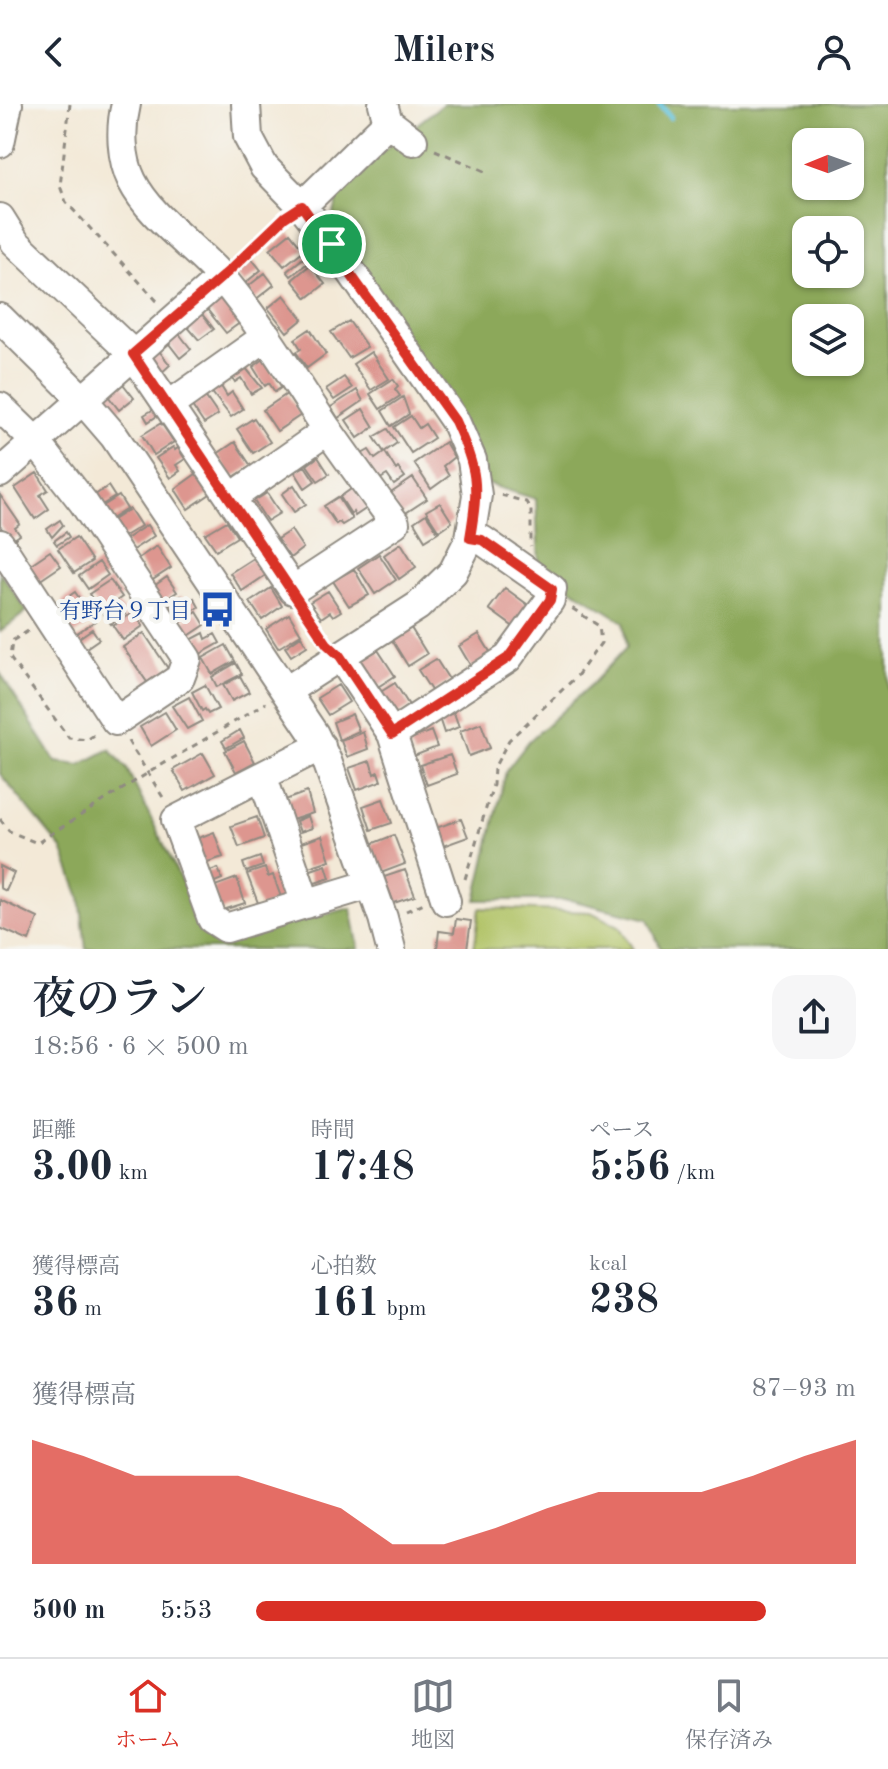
<!DOCTYPE html>
<html lang="ja">
<meta charset="utf-8">
<style>
body{margin:0;font-family:"Old Standard TT","Noto Serif JP",serif;background:#f6f6f7;color:#1f2937;height:100vh;display:flex;flex-direction:column;font-size:30px;white-space:nowrap}
*{box-sizing:border-box;margin:0}
p{font-size:26px;color:#747a83}
.icon{flex:none;width:44px;height:44px;fill:none;stroke:currentColor;stroke-width:2;stroke-linecap:round;stroke-linejoin:round}
.map{position:relative;height:845px;overflow:hidden}
.drawer{display:flex;flex-direction:column;background:#fff;flex:1}
.drawer>*{flex:none}
.needle{width:52px;rotate:269deg}
.tools{position:absolute;left:792px;top:24px;display:grid;gap:16px}
.tools a{display:grid;place-items:center;width:72px;height:72px;border-radius:16px;background:#fff;box-shadow:0 2px 6px #0004;font-size:40px}
.pin{position:absolute;display:grid;place-items:center;width:68px;height:68px;color:#fff;margin:-34px;border:4px solid #fff;border-radius:50%;box-shadow:0 2px 8px #0007}
.round{display:grid;place-items:center;flex:none;width:84px;height:84px;border-radius:24px;background:#f6f6f7}
.headline{display:flex;align-items:center;justify-content:space-between;height:136px;padding:0 32px}
h1{font-size:44px;font-weight:600;line-height:60px}
.figures{display:grid;grid-template-columns:repeat(3,1fr);gap:12px;height:136px;padding:8px 32px}
.figures div{display:grid;align-content:center}
.figures b{font-size:40px;font-weight:600}
.figures small{font-size:22px;font-weight:400}
.figures p{font-size:22px}
.chart{height:224px;padding:16px 32px}
.chart p{display:flex;justify-content:space-between}
.chart svg{width:100%;height:144px;margin-top:8px;fill:#d93025;opacity:.7}
ul{padding:0 32px;list-style:none;font-size:26px}
li{display:grid;grid-template-columns:128px 96px 1fr;align-items:center;height:60px}
li i{height:20px;border-radius:10px;background:#d93025}
header{display:flex;justify-content:space-between;align-items:center;height:104px;padding:0 32px;background:#fff;font-size:36px;font-weight:600}
.tab-bar{display:flex;justify-content:space-around;align-items:center;height:112px;border-top:2px solid #e0e1e3;background:#fff;font-size:22px;color:#747a83}
.tab-bar a{display:grid;justify-items:center;gap:4px}
.tab-bar .active{color:#d93025}
.map>svg:first-child{display:block}
</style>
<header><svg class="icon" aria-label="back" viewBox="0 0 24 24"><path d="M15 5l-7 7 7 7"/></svg>Milers<svg class="icon" aria-label="person" viewBox="0 0 24 24"><circle cx="12" cy="8" r="4"/><path d="M4 21q1-7 8-7t8 7"/></svg></header>
<div class="map">
<svg width="888" height="845" viewBox="0 0 888 845">
<rect width="100%" height="100%" fill="#f6f6f2"/>
<filter id="ink" filterUnits="userSpaceOnUse"><feTurbulence type="fractalNoise" baseFrequency=".0125" numOctaves="2"/><feDisplacementMap in="SourceGraphic" scale="16" xChannelSelector="R" yChannelSelector="G"/><feConvolveMatrix kernelMatrix="1 2 1 2 8 2 1 2 1" color-interpolation-filters="sRGB"/></filter>
<filter id="wash" filterUnits="userSpaceOnUse"><feTurbulence type="fractalNoise" baseFrequency=".006" numOctaves="4" result="noise"/><feDisplacementMap in="SourceGraphic" scale="32" xChannelSelector="R" yChannelSelector="G"/><feGaussianBlur stdDeviation="1.8" result="paint"/><feColorMatrix in="noise" values="0 0 0 0 0 0 0 0 0 0 0 0 0 0 0 0 0 1.4 0 .05"/><feComposite in="paint" operator="in"/></filter>
<g filter="url(#wash)">
<rect width="100%" height="100%" fill="#f3e9d7"/>
<path fill="#b0c265" stroke="#6e7648" stroke-width="2" d="M 480,804 L 591,808 L 619,822 L 633,845 L 474,845 Z"/>
<path fill="#8ca85a" stroke="#5c6a42" stroke-width="2" fill-rule="evenodd" d="M 443,0 L 888,0 L 888,845 L 661,845 L 648,815 L 570,796 L 476,796 L 506,667 L 529,637 L 592,580 L 627,543 L 624,518 L 539,464 L 536,395 L 487,380 L 332,118 L 341,80 ZM 806,38 L 850,38 L 850,82 L 806,82 ZM 806,126 L 850,126 L 850,170 L 806,170 ZM 806,214 L 850,214 L 850,258 L 806,258 Z
M 0,468 L 27,507 L 0,528 Z
M 0,569 L 56,658 L 80,661 L 110,645 L 127,665 L 211,838 L 351,804 L 359,845 L 86,845 L 80,793 L 62,745 L 0,670 Z"/>
<g fill="none" stroke-linecap="round" stroke-linejoin="round">
<path stroke="#5ec3dc" stroke-width="6" d="M 659,0 L 670,13"/>
</g>
<g id="blocks">
<path fill="#dd968f" d="M 290,129 L 304,146 L 284,162 L 270,145 Z
M 306,152 L 310,157 L 291,172 L 287,167 Z
M 252,155 L 261,166 L 244,180 L 235,168 Z
M 310,161 L 325,180 L 307,194 L 292,176 Z
M 265,169 L 274,181 L 255,196 L 246,184 Z
M 284,191 L 303,215 L 287,228 L 268,204 Z
M 220,193 L 241,218 L 226,229 L 206,204 Z
M 201,209 L 214,225 L 199,236 L 186,221 Z
M 349,217 L 367,243 L 349,254 L 331,228 Z
M 310,225 L 326,250 L 307,264 L 296,248 L 301,245 L 295,235 Z
M 177,227 L 191,245 L 180,254 L 166,236 Z
M 156,243 L 170,261 L 159,271 L 144,253 Z
M 371,248 L 389,275 L 371,286 L 353,260 Z
M 264,255 L 282,283 L 275,288 L 269,279 L 265,282 L 253,263 Z
M 241,258 L 262,284 L 251,290 L 241,274 L 235,278 L 228,266 Z
M 344,273 L 352,284 L 334,296 L 326,285 Z
M 393,275 L 398,282 L 395,285 L 400,292 L 380,305 L 370,290 Z
M 120,276 L 134,294 L 119,306 L 105,288 Z
M 217,276 L 227,292 L 232,288 L 243,305 L 231,313 L 207,282 Z
M 357,286 L 363,297 L 338,314 L 331,303 Z
M 287,290 L 301,311 L 277,327 L 263,306 Z
M 205,292 L 218,311 L 204,320 L 192,302 Z
M 403,293 L 409,310 L 391,322 L 382,307 Z
M 159,302 L 163,308 L 148,318 L 144,311 Z
M 363,305 L 374,323 L 358,334 L 346,316 Z
M 411,312 L 419,324 L 425,320 L 434,334 L 411,349 L 394,323 Z
M 254,314 L 270,338 L 253,349 L 237,325 Z
M 161,319 L 174,338 L 154,351 L 142,331 Z
M 388,325 L 397,339 L 384,348 L 374,333 Z
M 235,338 L 251,362 L 232,374 L 217,350 Z
M 445,338 L 454,353 L 443,362 L 449,372 L 431,385 L 414,359 Z
M 173,343 L 175,346 L 178,344 L 185,355 L 176,361 L 180,367 L 170,374 L 156,354 Z
M 369,346 L 375,355 L 385,348 L 396,366 L 398,364 L 405,373 L 394,381 L 387,371 L 377,377 L 360,351 Z
M 318,353 L 329,370 L 318,377 L 307,361 Z
M 305,362 L 315,377 L 305,384 L 295,368 Z
M 203,365 L 216,386 L 188,405 L 175,385 Z
M 37,369 L 48,386 L 40,391 L 49,405 L 35,415 L 15,384 Z
M 413,374 L 427,395 L 401,412 L 388,391 Z
M 294,381 L 306,400 L 294,408 L 282,390 Z
M 108,382 L 115,393 L 97,404 L 91,394 Z
M 354,383 L 367,404 L 355,412 L 353,408 L 351,410 L 340,393 Z
M 267,389 L 280,409 L 267,417 L 254,397 Z
M 0,391 L 20,420 L 15,424 L 20,431 L 11,437 L 0,422 Z
M 119,392 L 127,405 L 111,415 L 103,402 Z
M 338,393 L 352,415 L 342,421 L 339,418 L 336,420 L 324,402 Z
M 440,399 L 452,418 L 439,427 L 426,407 Z
M 130,405 L 141,422 L 121,434 L 110,418 Z
M 426,410 L 438,428 L 425,436 L 414,418 Z
M 60,416 L 63,421 L 52,433 L 47,425 Z
M 227,417 L 237,433 L 216,446 L 205,430 Z
M 147,421 L 154,432 L 131,447 L 124,436 Z
M 291,426 L 303,444 L 290,454 L 277,435 Z
M 66,428 L 69,433 L 57,441 L 54,437 Z
M 76,433 L 92,457 L 74,469 L 58,445 Z
M 401,439 L 416,463 L 399,475 L 384,451 Z
M 157,442 L 171,464 L 151,477 L 137,455 Z
M 50,447 L 61,462 L 36,479 L 25,464 Z
M 379,450 L 396,476 L 375,490 L 358,464 Z
M 255,453 L 266,471 L 242,487 L 230,469 Z
M 99,458 L 108,471 L 88,485 L 79,472 Z
M 354,465 L 369,491 L 349,502 L 333,477 Z
M 167,473 L 177,488 L 160,499 L 151,484 Z
M 110,476 L 122,493 L 101,508 L 89,490 Z
M 271,484 L 282,502 L 262,516 L 250,498 Z
M 505,484 L 531,503 L 515,524 L 489,505 Z
M 328,487 L 341,507 L 333,512 L 330,508 L 321,514 L 310,498 Z
M 75,488 L 95,517 L 74,531 L 57,506 L 64,501 L 62,497 Z
M 181,492 L 186,499 L 194,494 L 199,503 L 179,516 L 169,500 Z
M 118,500 L 125,510 L 111,520 L 104,510 Z
M 134,508 L 143,522 L 123,536 L 113,522 Z
M 197,508 L 205,521 L 184,535 L 175,522 Z
M 289,510 L 301,530 L 278,544 L 266,525 Z
M 411,524 L 427,550 L 408,562 L 392,536 Z
M 92,525 L 99,535 L 83,546 L 76,536 Z
M 144,529 L 169,566 L 149,581 L 123,543 Z
M 204,529 L 206,535 L 215,530 L 220,539 L 193,554 L 185,539 Z
M 479,530 L 492,551 L 472,564 L 459,542 Z
M 301,532 L 307,542 L 291,552 L 285,543 Z
M 226,541 L 235,557 L 212,570 L 203,554 Z
M 378,546 L 395,572 L 376,584 L 359,557 Z
M 436,555 L 450,577 L 432,588 L 418,566 Z
M 236,559 L 242,570 L 217,583 L 212,573 Z
M 240,572 L 249,588 L 232,597 L 223,581 Z
M 395,579 L 410,603 L 394,613 L 379,589 Z
M 205,581 L 218,605 L 208,610 L 205,605 L 202,607 L 192,588 Z
M 338,581 L 349,598 L 328,611 L 317,594 Z
M 189,593 L 202,617 L 187,625 L 172,602 Z
M 165,608 L 176,626 L 151,642 L 140,623 Z
M 454,609 L 459,623 L 444,629 L 439,614 Z
M 352,610 L 359,627 L 339,636 L 333,618 Z
M 481,619 L 490,644 L 469,652 L 460,627 Z
M 240,626 L 244,634 L 226,644 L 222,637 Z
M 431,627 L 437,643 L 414,652 L 408,636 Z
M 363,628 L 368,645 L 347,653 L 341,637 Z
M 244,637 L 255,658 L 236,668 L 225,647 Z
M 203,649 L 215,670 L 185,687 L 173,666 Z
M 450,651 L 457,670 L 427,681 L 420,661 Z
M 370,657 L 374,670 L 378,668 L 381,677 L 357,686 L 349,664 Z
M 307,688 L 313,709 L 292,716 L 285,696 Z
M 383,695 L 392,719 L 371,726 L 363,702 Z
M 308,712 L 312,724 L 300,728 L 296,717 Z
M 257,713 L 264,734 L 239,743 L 231,722 Z
M 461,715 L 468,733 L 443,742 L 436,724 Z
M 214,728 L 223,753 L 201,760 L 193,736 Z
M 394,731 L 405,760 L 381,769 L 371,740 Z
M 322,732 L 330,756 L 306,764 L 298,740 Z
M 260,753 L 263,762 L 246,768 L 243,759 Z
M 326,761 L 330,774 L 312,780 L 308,767 Z
M 0,762 L 14,769 L 6,787 L 0,784 Z
M 218,764 L 222,775 L 205,782 L 201,770 Z
M 265,764 L 268,773 L 273,771 L 282,796 L 260,804 L 247,770 Z
M 405,766 L 415,792 L 394,799 L 384,773 Z
M 237,774 L 245,799 L 220,807 L 212,783 Z
M 0,796 L 38,814 L 29,837 L 0,824 Z
M 456,815 L 471,817 L 467,845 L 437,845 L 439,827 L 454,829 Z"/>
</g>
</g>
<g filter="url(#ink)">
<use href="#blocks" fill-opacity="0" stroke="#8f8a81" stroke-width="2"/>
<g fill="none" stroke-linecap="round" stroke-linejoin="round">
<defs>
<path id="minor" d="M 246,0 L 248,33 L 264,63 L 302,102 L 332,140 L 455,317 L 472,356 L 477,391 L 470,434 L 453,468 L 418,502 L 286,587
M 383,0 L 388,18 L 413,37
M 0,39 L 8,0
M 302,102 L 388,18
M 0,114 L 15,138 L 133,250 L 293,486 L 395,419 C 372,388 349,357 327,325 C 293,274 262,222 223,175 C 196,143 151,115 132,77 C 121,55 120,24 126,0
M 0,214 L 83,296 L 114,332 L 314,630 L 327,657 L 383,814 L 391,845
M 168,302 L 267,232
M 0,303 L 36,338 L 83,398 L 187,555 L 180,574 L 116,617 L 0,440
M 0,369 L 222,173
M 231,394 L 328,326
M 340,552 L 392,630 L 446,797
M 392,630 L 508,554 L 550,496 L 552,485 L 482,436 L 470,434
M 321,642 L 176,716 L 212,815 L 226,824 L 371,780
M 263,674 L 306,800"/>
</defs>
<use href="#minor" stroke="#8f8a81" stroke-width="32"/>
<path stroke="#8f8a81" stroke-width="3" stroke-dasharray="6 6" stroke-linecap="butt" d="M 70,0 L 60,82 L 66,98 L 157,197
M 435,46 L 487,68
M 239,157 L 283,115
M 501,391 L 526,398 L 531,406 L 531,443
M 306,506 L 325,536
M 28,527 L 12,537 L 10,554 L 69,634 L 87,636 L 96,630
M 128,637 L 164,695
M 0,715 L 9,727 L 37,739 L 148,669 L 266,599
M 465,775 L 493,681 L 494,664 L 509,636 L 577,572 L 601,539 L 599,522 L 570,503
M 406,807 L 424,799"/>
<use href="#minor" stroke="#fff" stroke-width="28"/>
</g>
</g>
<g fill="none" stroke-linecap="round" stroke-linejoin="round" filter="url(#ink)">
<defs>
<path id="route" d="M 302,102 L 455,317 C 478,368 479,380 470,434 L 482,436 L 552,485 L 550,496 L 508,554 L 392,630 L 340,552 L 327,540 L 133,250 L 230,166 L 285,113 Z"/>
</defs>
<use href="#route" stroke="#fff" stroke-width="16"/>
<use href="#route" stroke="#d93025" stroke-width="10"/>
</g>
<defs>
<symbol id="bus-bare" viewBox="-9 -9 18 18"><path d="M-5-6H5V4H4V6H2V4H-2V6H-4V4H-5ZM-3.5-4V0h7V-4ZM-3.5 1.2v1.5H-2V1.2ZM2 1.2v1.5H3.5V1.2Z" fill="#1a4fb4" stroke="#f6f6f2" stroke-width="2.5" paint-order="stroke"/></symbol>
</defs>
<g fill-rule="evenodd">
<use href="#bus-bare" x="192" y="480" width="51" height="51"/>
</g>
<g text-anchor="middle" stroke-width="8" stroke-linejoin="round" paint-order="stroke">
<g font-size="22" fill="#164399" stroke="#f6f6f2" text-anchor="end">
<text x="191" y="514">有野台９丁目</text>
</g>
</g>
</svg>
<div class="tools">
<a><svg class="needle" viewBox="-14 -14 28 28"><path d="M0-13l5 13h-10z" fill="#e53935"/><path d="M0 13l5-13h-10z" fill="#747a83"/></svg></a>
<a><svg class="icon" aria-label="locate" viewBox="0 0 24 24"><circle cx="12" cy="12" r="6"/><path d="M12 2v4M12 18v4M2 12h4M18 12h4"/></svg></a>
<a><svg class="icon" aria-label="layers" viewBox="0 0 24 24"><path d="M12 4l9 5-9 5-9-5zM3 14l9 5 9-5"/></svg></a>
</div>
<div class="pin" style="left:332px;top:140px;background:#1e9e55"><svg class="icon" aria-label="arrive" viewBox="0 0 24 24"><path d="M6 21V4h12l-3 4 3 4H6"/></svg></div>
</div>
<section class="drawer">
<div class="headline"><div><h1>夜のラン</h1><p>18:56 · 6 × 500 m</p></div><a class="round"><svg class="icon" aria-label="share" viewBox="0 0 24 24"><path d="M12 15V3M7 8l5-5 5 5M5 13v7h14v-7"/></svg></a></div>
<div class="figures">
<div><p>距離</p><b>3.00<small> km</small></b></div>
<div><p>時間</p><b>17:48</b></div>
<div><p>ペース</p><b>5:56<small> /km</small></b></div>
</div>
<div class="figures">
<div><p>獲得標高</p><b>36<small> m</small></b></div>
<div><p>心拍数</p><b>161<small> bpm</small></b></div>
<div><p>kcal</p><b>238</b></div>
</div>
<div class="chart"><p><span>獲得標高</span>87–93 m</p>
<svg viewBox="0 0 160 44" preserveAspectRatio="none"><path d="M0 44V6L10 11L20 17L30 17L40 17L50 22L60 27L70 38L80 38L90 33L100 27L110 22L120 22L130 22L140 17L150 11L160 6V44z"/></svg>
</div>
<ul>
<li><b>500 m</b>5:53<i style="width:85%"></i></li>
</ul>
</section>
<nav class="tab-bar">
<a class="active"><svg class="icon" aria-label="home" viewBox="0 0 24 24"><path d="M3 11l9-7 9 7M6 9v11h12V9"/></svg>ホーム</a>
<a><svg class="icon" aria-label="map" viewBox="0 0 24 24"><path d="M3 6l6-2 6 2 6-2v14l-6 2-6-2-6 2zM9 4v14M15 6v14"/></svg>地図</a>
<a><svg class="icon" aria-label="saved" viewBox="0 0 24 24"><path d="M7 4h10v16l-5-4-5 4z"/></svg>保存済み</a>
</nav>
